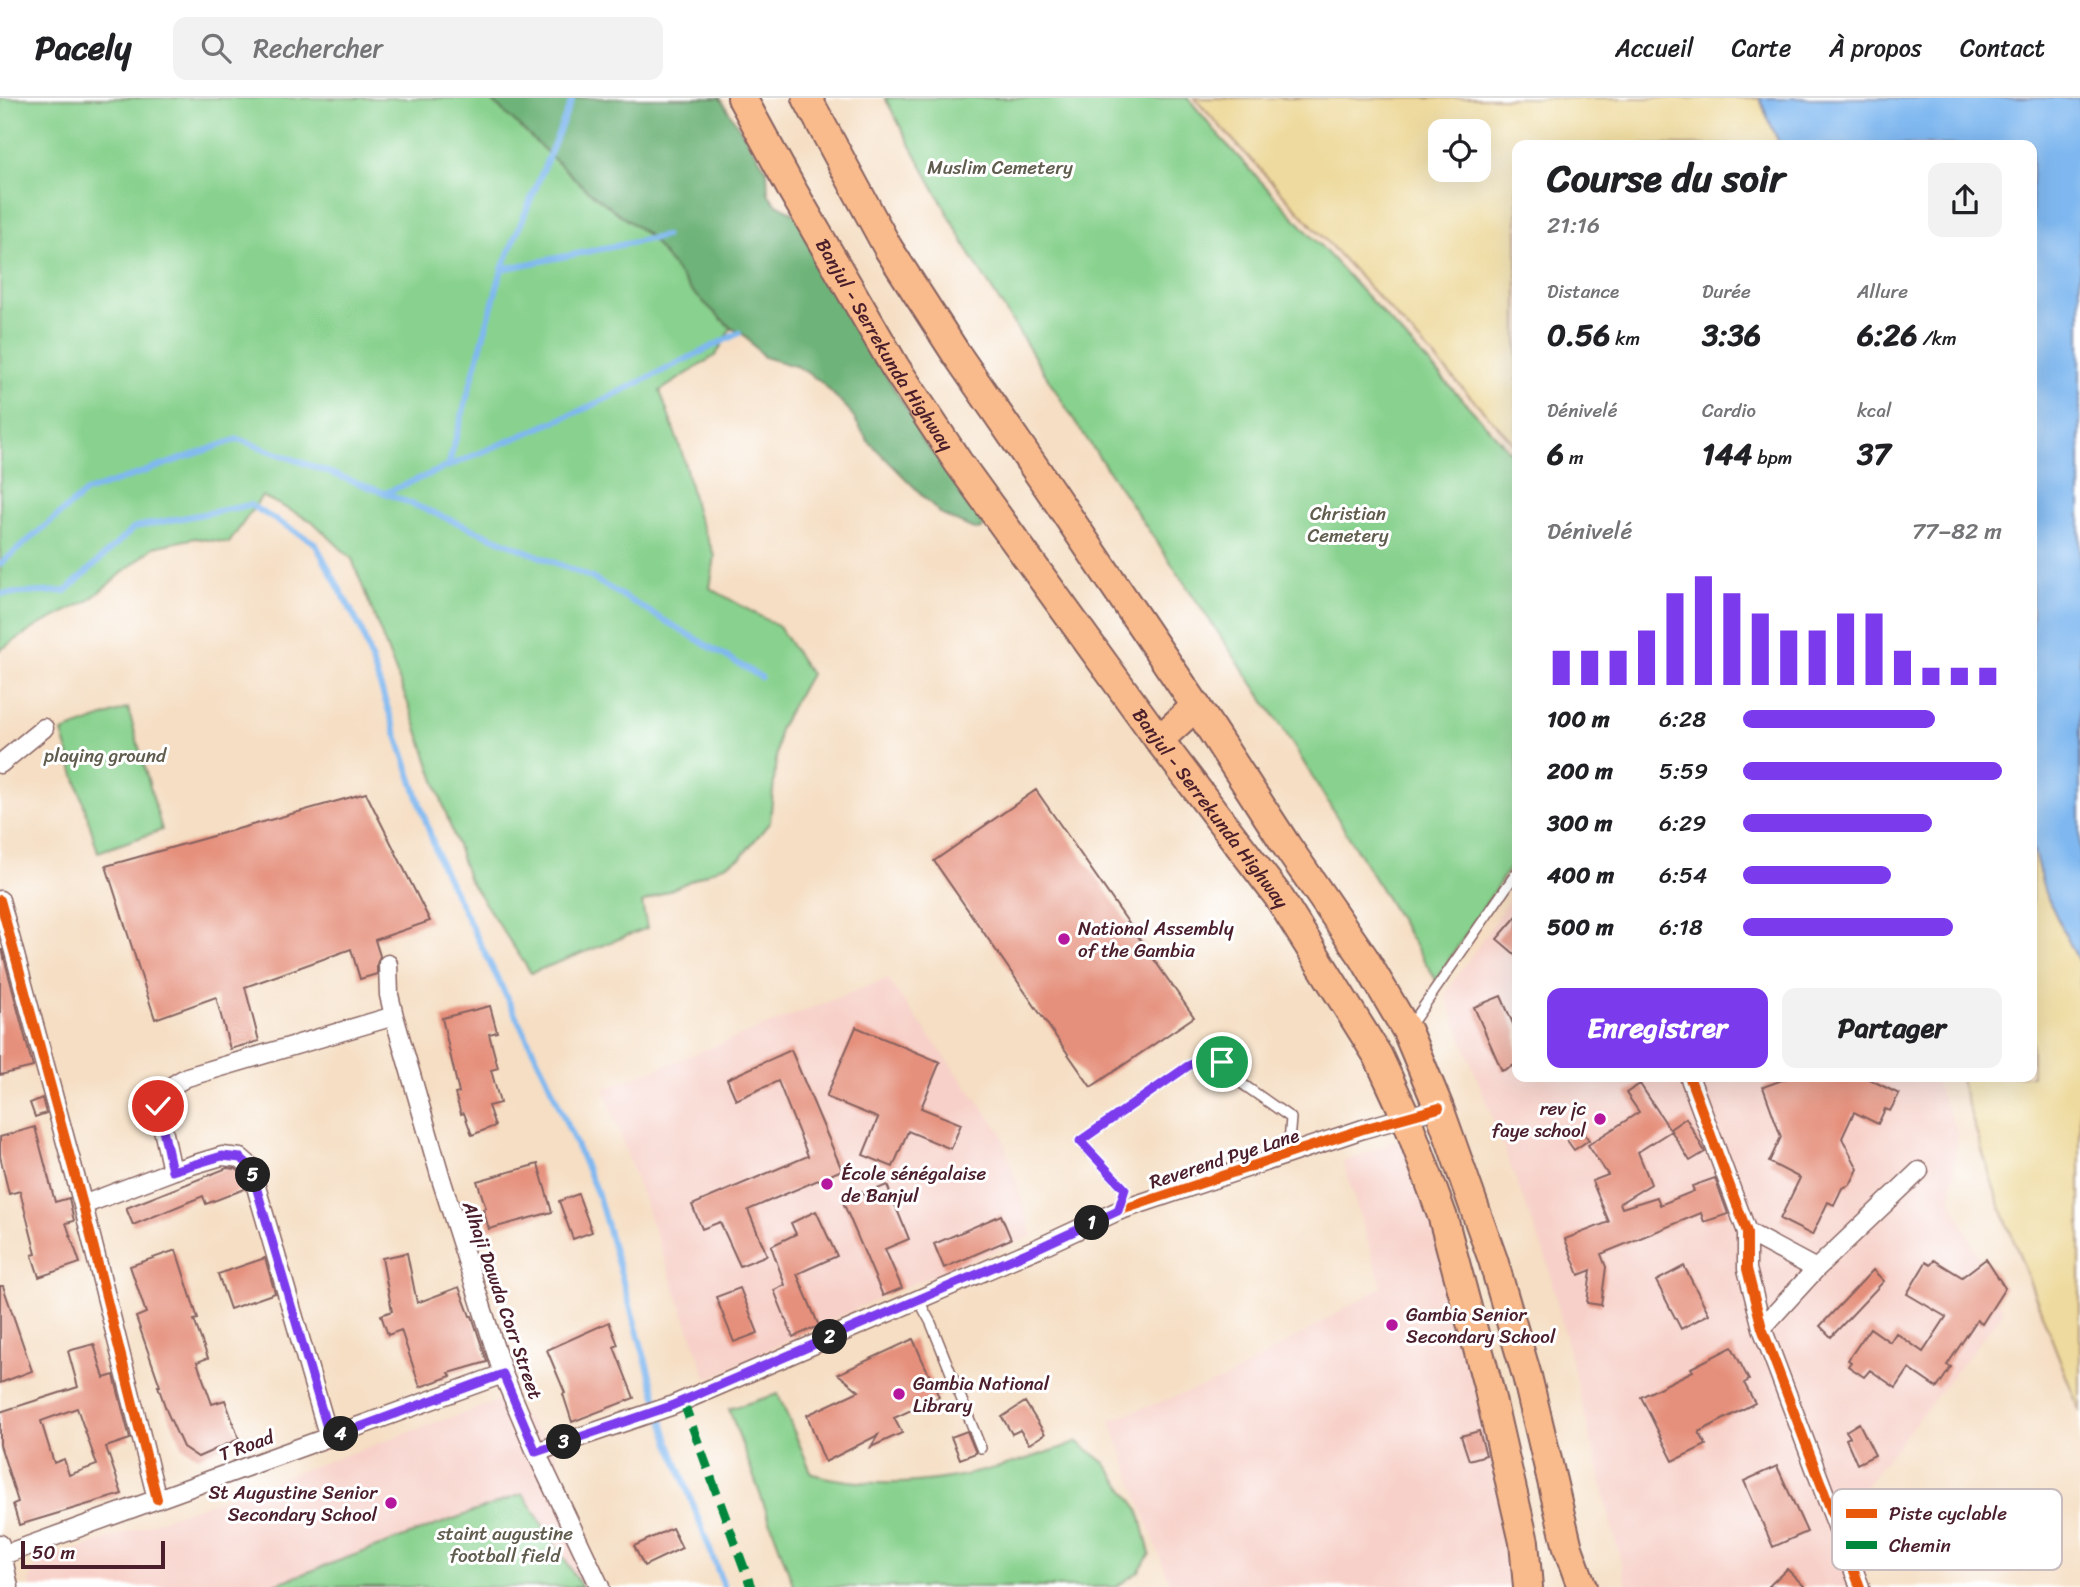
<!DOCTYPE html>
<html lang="fr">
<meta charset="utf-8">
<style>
body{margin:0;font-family:Sriracha,sans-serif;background:#f2f2f2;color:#202124;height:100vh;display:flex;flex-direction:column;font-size:26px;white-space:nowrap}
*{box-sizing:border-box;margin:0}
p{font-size:23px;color:#757577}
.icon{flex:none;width:38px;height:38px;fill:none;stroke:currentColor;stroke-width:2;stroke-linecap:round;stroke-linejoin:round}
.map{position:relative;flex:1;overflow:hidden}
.panel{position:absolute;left:1512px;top:42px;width:525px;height:942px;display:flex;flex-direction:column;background:#fff;border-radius:14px;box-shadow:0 7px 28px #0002}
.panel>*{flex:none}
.fabs{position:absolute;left:1428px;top:21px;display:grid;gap:14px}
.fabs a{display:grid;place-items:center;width:63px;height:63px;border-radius:14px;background:#fff;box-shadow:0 7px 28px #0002;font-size:35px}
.scale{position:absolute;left:21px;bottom:18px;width:144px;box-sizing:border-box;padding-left:7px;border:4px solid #4a1f2b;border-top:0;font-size:19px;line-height:24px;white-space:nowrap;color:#4a1f2b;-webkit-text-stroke:5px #fff;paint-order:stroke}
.pin{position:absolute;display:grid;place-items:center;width:60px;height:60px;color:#fff;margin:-30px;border:4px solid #fff;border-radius:50%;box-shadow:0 2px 7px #0007}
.km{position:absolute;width:35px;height:35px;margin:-18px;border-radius:50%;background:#222;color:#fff;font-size:19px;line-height:35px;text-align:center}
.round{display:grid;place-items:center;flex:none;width:74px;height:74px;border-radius:14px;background:#f2f2f2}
.headline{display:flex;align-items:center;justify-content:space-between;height:119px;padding:0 35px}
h1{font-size:38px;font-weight:800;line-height:52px}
.figures{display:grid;grid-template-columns:repeat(3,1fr);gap:10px;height:119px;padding:7px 35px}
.figures div{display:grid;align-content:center}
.figures b{font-size:30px;font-weight:800}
.figures small{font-size:19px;font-weight:400}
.figures p{font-size:19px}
.chart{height:196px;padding:14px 35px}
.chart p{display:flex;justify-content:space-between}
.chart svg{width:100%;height:126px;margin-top:7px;stroke:#7c3aed;stroke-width:6}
.cta{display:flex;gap:14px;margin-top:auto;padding:14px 35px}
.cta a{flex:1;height:80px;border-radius:14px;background:#7c3aed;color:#fff;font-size:28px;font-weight:800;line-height:80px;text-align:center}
.cta a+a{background:#f2f2f2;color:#202124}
ul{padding:0 35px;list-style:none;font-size:23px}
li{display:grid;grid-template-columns:112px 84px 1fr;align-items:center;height:52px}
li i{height:18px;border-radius:9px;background:#7c3aed}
header{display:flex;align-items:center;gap:42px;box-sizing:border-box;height:98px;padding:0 35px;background:#fff;border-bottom:2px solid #e0e0e0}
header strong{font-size:33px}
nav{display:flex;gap:38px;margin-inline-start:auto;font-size:24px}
.search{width:490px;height:63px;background:#f2f2f2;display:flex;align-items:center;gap:18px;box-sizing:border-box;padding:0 24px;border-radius:14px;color:#757577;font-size:26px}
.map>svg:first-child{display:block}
</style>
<header>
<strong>Pacely</strong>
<div class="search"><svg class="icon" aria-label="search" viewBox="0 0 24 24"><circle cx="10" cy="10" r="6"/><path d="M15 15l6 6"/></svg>Rechercher</div>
<nav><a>Accueil</a><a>Carte</a><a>À propos</a><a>Contact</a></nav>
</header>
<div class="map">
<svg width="2080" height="1489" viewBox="0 0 2080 1489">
<rect width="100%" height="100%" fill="#fff"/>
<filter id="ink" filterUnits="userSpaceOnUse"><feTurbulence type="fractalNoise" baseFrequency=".0143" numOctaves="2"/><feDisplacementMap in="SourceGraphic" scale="14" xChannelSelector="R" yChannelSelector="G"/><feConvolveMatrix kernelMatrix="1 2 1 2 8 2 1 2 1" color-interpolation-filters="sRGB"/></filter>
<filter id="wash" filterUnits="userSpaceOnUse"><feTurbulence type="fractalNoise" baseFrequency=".00686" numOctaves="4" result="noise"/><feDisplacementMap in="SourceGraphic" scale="28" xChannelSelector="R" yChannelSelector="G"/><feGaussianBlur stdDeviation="1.57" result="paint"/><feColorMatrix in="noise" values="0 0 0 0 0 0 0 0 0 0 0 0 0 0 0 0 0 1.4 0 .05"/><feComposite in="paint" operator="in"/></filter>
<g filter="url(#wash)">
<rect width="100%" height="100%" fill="#f5dec3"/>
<path fill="#f7d1c9" d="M 1517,791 L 1517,978 L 1932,978 L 1958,1034 L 1951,1101 L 2004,1213 L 1835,1426 L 1854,1489 L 1627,1489 L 1546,1161 L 1445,896 Z
M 889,880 L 891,886 L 1001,1034 L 1033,1138 L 894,1193 L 707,1281 L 604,991 Z
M 1405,1039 L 1479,1265 L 1524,1489 L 1171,1489 L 1110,1322 L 1225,1281 L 1382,1189 L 1343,1064 Z
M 503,1301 L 552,1344 L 600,1489 L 31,1489 L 29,1483 L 37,1466 Z"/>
<path fill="#88d18e" stroke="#69785c" stroke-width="2" d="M 0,0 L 489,0 L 587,92 L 649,138 L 691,192 L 731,230 L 716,257 L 660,293 L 683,358 L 697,417 L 715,458 L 710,490 L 779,529 L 810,576 L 779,631 L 770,724 L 740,760 L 642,805 L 647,830 L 531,875 L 468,780 L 414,621 L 352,461 L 312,423 L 262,398 L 229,445 L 195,440 L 154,449 L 88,503 L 39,527 L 0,552 Z
M 885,0 L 1188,0 L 1220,39 L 1517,361 L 1517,758 L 1436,882 L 1284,632 L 1074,322 L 971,158 Z
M 128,610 L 162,732 L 98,754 L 62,634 Z
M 778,1296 L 812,1376 C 902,1400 993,1374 1078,1344 L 1105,1365 L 1139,1412 L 1150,1456 L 1138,1474 L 1116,1489 L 794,1489 L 729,1311 Z
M 523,1396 L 582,1489 L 267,1489 L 522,1396 Z"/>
<path fill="#6eb379" stroke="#5c6952" stroke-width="2" d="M 489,0 L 720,0 L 767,72 L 768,95 L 775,105 L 792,114 L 805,127 L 816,170 L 825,179 L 837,185 L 850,221 L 859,228 L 876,261 L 914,323 L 921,341 L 934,357 L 966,384 L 984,426 L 982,431 L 976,432 L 942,417 L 868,343 L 849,312 L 820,283 L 798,269 L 764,259 L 743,236 L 731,230 L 691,192 L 649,138 L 587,92 Z"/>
<path fill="#eeda9e" stroke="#9c7c64" stroke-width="2" fill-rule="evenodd" d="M 1194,0 L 1759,0 L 1780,47 L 1517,47 L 1517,349 ZM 1440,33 L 1479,33 L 1479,72 L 1440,72 Z
M 2032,746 L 2045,795 L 2080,866 L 2080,1314 L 1996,1097 L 1959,978 L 2032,978 Z"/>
<path fill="#7fb8f0" stroke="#646c8e" stroke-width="2" d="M 1759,0 L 2080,0 L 2080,866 L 2045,795 L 2032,746 L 2032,47 L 1780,47 Z"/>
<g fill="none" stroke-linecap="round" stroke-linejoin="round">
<path stroke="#7fb8f0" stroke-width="6" d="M 502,171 L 665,138
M 448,369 L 502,171 L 572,2
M 385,395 L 589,309 L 739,235
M 0,466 L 86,394 L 238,341 L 385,395 L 592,480 L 761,579
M 0,496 L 66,493 L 135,429 L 250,407 L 315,445 L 361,531 L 440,765 L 546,978 L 598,1097 L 669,1343 L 724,1489"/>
</g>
<g id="blocks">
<path fill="#e5907c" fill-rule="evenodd" d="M 1036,692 L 1194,919 L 1091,989 L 934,763 Z
M 366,695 L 430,823 L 375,842 L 380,858 L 377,866 L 377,876 L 360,881 L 351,851 L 245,889 L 259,943 L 230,951 L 216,899 L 155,921 L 106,768 Z
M 1517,818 L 1517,858 L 1497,841 Z
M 0,852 L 2,852 L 33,969 L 0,977 Z
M 1501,898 L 1517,935 L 1517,966 L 1502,973 L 1474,909 Z
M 490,908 L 497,934 L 489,936 L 498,970 L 491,972 L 500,1005 L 488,1008 L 495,1028 L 472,1037 L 464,1015 L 461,1016 L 455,996 L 459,995 L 442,920 Z
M 856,929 L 940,964 L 921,1010 L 961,1026 L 951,1051 L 908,1033 L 893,1069 L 863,1057 L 878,1020 L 826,999 Z
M 791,952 L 842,1072 L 748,1112 L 767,1157 L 740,1168 L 720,1124 L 702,1131 L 692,1107 L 808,1058 L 778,983 L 736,1002 L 727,981 Z
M 1793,978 L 1863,978 L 1899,996 L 1890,1013 L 1885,1011 L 1878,1026 L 1854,1014 L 1842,1040 L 1858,1071 L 1850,1087 L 1842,1090 L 1834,1107 L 1828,1104 L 1812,1137 L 1780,1121 L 1800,1080 L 1769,1064 L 1781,1039 L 1763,989 Z
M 1640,986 L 1671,1033 L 1638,1054 L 1651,1086 L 1620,1105 L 1622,1110 L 1657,1099 L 1660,1107 L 1694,1093 L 1692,1088 L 1715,1080 L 1728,1116 L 1704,1124 L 1701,1115 L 1601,1156 L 1606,1169 L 1601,1207 L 1587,1205 L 1591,1172 L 1579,1177 L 1565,1141 L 1609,1124 L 1592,1083 L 1608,1077 L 1588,1047 L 1639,1014 L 1626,995 Z
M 42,1000 L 46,1015 L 35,1019 L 30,1005 Z
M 1686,1020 L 1705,1054 L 1690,1063 L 1670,1031 Z
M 1578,1028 L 1589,1042 L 1574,1052 L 1564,1038 Z
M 35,1029 L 55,1104 L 69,1100 L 74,1123 L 66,1125 L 80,1165 L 39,1179 L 32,1157 L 36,1156 L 20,1093 L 9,1096 L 0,1058 L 0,1039 Z
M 538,1066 L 552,1114 L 489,1131 L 483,1111 L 486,1110 L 477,1083 Z
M 227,1070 L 236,1071 L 240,1074 L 245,1091 L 206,1106 L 203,1098 L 133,1127 L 126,1110 Z
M 887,1087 L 909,1141 L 885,1151 L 902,1190 L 883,1198 L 842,1102 L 861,1093 L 863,1097 Z
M 578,1096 L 592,1134 L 573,1141 L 559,1103 Z
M 816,1113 L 837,1158 L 797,1176 L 819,1228 L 793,1239 L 774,1192 L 785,1187 L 771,1148 L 796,1136 L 791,1125 Z
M 1001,1117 L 1011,1141 L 944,1170 L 934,1146 Z
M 176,1152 L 198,1221 L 194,1222 L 208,1260 L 197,1264 L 212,1306 L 225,1302 L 239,1341 L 198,1359 L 183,1349 L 167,1314 L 158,1288 L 160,1288 L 136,1219 L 146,1215 L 130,1168 Z
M 407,1155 L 417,1205 L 459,1189 L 470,1218 L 472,1218 L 487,1264 L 449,1275 L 451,1278 L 420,1289 L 401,1232 L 388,1237 L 381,1217 L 392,1213 L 382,1160 Z
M 265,1160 L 275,1195 L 230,1211 L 218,1176 Z
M 1986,1161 L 2005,1190 L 1982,1226 L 1977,1222 L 1947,1267 L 1951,1269 L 1937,1290 L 1909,1271 L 1896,1290 L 1870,1272 L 1864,1279 L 1848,1268 L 1851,1264 L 1848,1262 L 1870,1230 L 1890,1244 L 1896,1235 L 1923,1254 L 1946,1219 L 1907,1196 L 1926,1164 L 1931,1167 L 1934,1162 L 1962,1179 Z
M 1684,1168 L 1709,1216 L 1681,1231 L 1656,1183 Z
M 1873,1172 L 1884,1183 L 1831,1239 L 1820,1228 Z
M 0,1188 L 3,1188 L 32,1273 L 0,1285 Z
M 740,1190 L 758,1235 L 734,1244 L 716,1199 Z
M 609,1224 L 618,1247 L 614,1249 L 634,1300 L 572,1324 L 563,1296 L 565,1295 L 547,1252 Z
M 913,1241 L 939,1299 L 894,1320 L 902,1335 L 871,1349 L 878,1337 L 825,1364 L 807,1317 L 859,1293 L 838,1276 Z
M 94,1246 L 104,1280 L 114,1277 L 130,1341 L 106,1349 L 122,1396 L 19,1427 L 13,1406 L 18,1404 L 0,1347 L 0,1314 L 78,1289 L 68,1253 ZM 77,1310 L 97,1367 L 69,1377 L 64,1361 L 54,1365 L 41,1323 Z
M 1732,1249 L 1749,1282 L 1744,1285 L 1755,1305 L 1699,1334 L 1706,1347 L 1673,1363 L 1641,1299 L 1693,1273 L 1691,1270 Z
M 1025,1304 L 1045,1336 L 1029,1346 L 1020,1332 L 1012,1336 L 1002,1319 Z
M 1859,1325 L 1875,1357 L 1857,1366 L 1846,1341 L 1850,1339 L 1846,1333 Z
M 967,1333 L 976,1355 L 960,1361 L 951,1339 Z
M 1479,1333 L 1486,1357 L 1469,1362 L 1461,1338 Z
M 1777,1368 L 1807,1434 L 1773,1449 L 1744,1383 Z
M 672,1430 L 682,1450 L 644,1468 L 634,1448 Z
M 1787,1471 L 1805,1489 L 1768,1489 Z"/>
</g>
</g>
<g filter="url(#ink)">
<use href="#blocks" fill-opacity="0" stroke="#866260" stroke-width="2"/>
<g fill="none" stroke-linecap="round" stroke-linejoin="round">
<defs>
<path id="service" d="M 1410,928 L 1517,774
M 1119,1112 L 1125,1091 L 1080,1043 L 1188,968 L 1207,959 L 1222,964 L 1241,985 L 1291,1020 L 1288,1056
M 918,1201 L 931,1225 L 981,1350"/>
<path id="minor" d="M 0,666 L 44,630
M 0,802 L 83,1107 L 157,1401
M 388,866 L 389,897 L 394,918 L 442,1084 L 503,1276 L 536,1354 L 600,1489
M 1689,978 L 1747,1134 L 1747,1171 L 1762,1230 L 1860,1489
M 172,1073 L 158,1008 C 162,992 173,987 187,979 L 394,918
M 83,1107 L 172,1073 L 222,1058 L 241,1060 L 250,1068 L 329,1340
M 1747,1134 L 1816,1171
M 1762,1230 L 1816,1171 L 1919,1073
M 536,1354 L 671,1308 L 1038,1150 L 1118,1113 L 1363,1031 L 1439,1010
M 0,1446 L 9,1489
M 3,1457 L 503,1276"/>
<g id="trunk">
<path id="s1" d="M 742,0 L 791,90 L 895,269 L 958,364 L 1159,642 L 1278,798 L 1378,958 L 1406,1019 L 1443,1120 L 1488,1288 L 1524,1444 L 1528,1489"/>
<path d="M 807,0 L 888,150 L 955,254 L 1048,389 L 1196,608 L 1286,747 L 1364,860 L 1407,933 L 1439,1010 L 1493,1162 L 1527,1278 L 1568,1450 L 1582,1489"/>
<path d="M 1159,642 L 1196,608"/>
</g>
</defs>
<use href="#service" stroke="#866260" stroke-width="12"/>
<use href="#minor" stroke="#866260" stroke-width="21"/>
<use href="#trunk" stroke="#866260" stroke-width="32"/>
<use href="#service" stroke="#fff" stroke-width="9"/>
<use href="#minor" stroke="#fff" stroke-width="18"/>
<use href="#trunk" stroke="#fabb8c" stroke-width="28"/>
<path stroke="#00873e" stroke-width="9" stroke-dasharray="18 9" stroke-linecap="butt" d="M 683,1303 L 751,1489"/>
<defs>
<path id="cycleway" d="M 0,802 L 83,1107 L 157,1401
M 1689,978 L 1747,1134 L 1747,1171 L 1762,1230 L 1860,1489
M 536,1354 L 671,1308 L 1038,1150 L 1118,1113 L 1363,1031 L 1439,1010"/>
</defs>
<use href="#cycleway" stroke="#fff" stroke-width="15"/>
<use href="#cycleway" stroke="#e8590c" stroke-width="10"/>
</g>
</g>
<g fill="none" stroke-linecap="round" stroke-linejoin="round" filter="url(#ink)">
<defs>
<path id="route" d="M 158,1008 L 172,1073 L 222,1058 L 241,1060 L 250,1068 L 330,1340 L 503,1276 L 536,1354 L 671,1308 L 1038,1150 L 1118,1113 L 1125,1091 L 1080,1043 L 1188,968 L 1207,959 L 1222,964"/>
</defs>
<use href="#route" stroke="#fff" stroke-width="14"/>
<use href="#route" stroke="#7c3aed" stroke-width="9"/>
</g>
<g fill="#b5179e" stroke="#fff" stroke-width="2.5">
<circle cx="1064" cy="841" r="7"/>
<circle cx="1600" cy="1021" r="7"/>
<circle cx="827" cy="1086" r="7"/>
<circle cx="1392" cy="1227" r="7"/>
<circle cx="899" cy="1296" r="7"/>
<circle cx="391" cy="1405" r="7"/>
</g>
<g text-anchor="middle" stroke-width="6" stroke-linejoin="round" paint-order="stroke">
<g font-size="19" fill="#605d4e" stroke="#fff">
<text x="1000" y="76">Muslim Cemetery</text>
<text x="1348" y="422">Christian<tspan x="1348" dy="22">Cemetery</tspan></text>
<text x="105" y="664">playing ground</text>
<text x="505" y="1442">staint augustine<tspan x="505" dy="22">football field</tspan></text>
</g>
<g font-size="19" fill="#4a1f2b" stroke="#fff">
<text dy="7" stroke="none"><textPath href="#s1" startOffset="285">Banjul - Serrekunda Highway</textPath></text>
<text dy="7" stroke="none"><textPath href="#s1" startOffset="852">Banjul - Serrekunda Highway</textPath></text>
<text transform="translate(1224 1060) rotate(-18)" y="7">Reverend Pye Lane</text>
<text transform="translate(503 1202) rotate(71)" y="7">Alhaji Dawda Corr Street</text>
<text transform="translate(246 1347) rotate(-20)" y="7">T Road</text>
</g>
<g font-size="19" fill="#4a1f2b" stroke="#fff" text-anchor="start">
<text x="1078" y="837">National Assembly<tspan x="1078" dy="22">of the Gambia</tspan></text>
<text x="1586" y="1017" text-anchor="end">rev jc<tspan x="1586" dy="22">faye school</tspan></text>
<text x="841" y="1082">École sénégalaise<tspan x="841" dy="22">de Banjul</tspan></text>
<text x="1406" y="1223">Gambia Senior<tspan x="1406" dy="22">Secondary School</tspan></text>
<text x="913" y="1292">Gambia National<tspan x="913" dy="22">Library</tspan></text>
<text x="377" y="1401" text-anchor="end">St Augustine Senior<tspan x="377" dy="22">Secondary School</tspan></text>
</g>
</g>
<rect x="1832" y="1391" width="230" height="81" rx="10" fill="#fff" stroke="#c9bcbf" stroke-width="2"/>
<rect x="1846" y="1411" width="31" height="9" fill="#e8590c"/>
<rect x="1846" y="1443" width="31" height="8" fill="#00873e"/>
<g font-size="19" fill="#4a1f2b">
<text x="1889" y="1422">Piste cyclable</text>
<text x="1889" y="1454">Chemin</text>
</g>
</svg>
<div class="fabs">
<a><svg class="icon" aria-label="locate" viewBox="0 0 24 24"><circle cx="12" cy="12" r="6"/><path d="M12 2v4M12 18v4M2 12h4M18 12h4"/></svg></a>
</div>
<div class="scale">50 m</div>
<div class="pin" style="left:1222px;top:964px;background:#1e9e55"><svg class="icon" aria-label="arrive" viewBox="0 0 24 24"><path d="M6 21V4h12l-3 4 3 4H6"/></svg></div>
<div class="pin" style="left:158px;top:1008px;background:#d93025"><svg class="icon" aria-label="check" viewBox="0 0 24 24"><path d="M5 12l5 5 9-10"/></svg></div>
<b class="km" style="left:1092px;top:1125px">1</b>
<b class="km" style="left:830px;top:1239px">2</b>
<b class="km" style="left:564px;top:1344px">3</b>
<b class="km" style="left:341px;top:1336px">4</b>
<b class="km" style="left:253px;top:1077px">5</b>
<section class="panel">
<div class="headline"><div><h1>Course du soir</h1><p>21:16</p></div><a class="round"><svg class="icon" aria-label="share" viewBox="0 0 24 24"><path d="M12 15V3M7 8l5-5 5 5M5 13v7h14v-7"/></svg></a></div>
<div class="figures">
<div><p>Distance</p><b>0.56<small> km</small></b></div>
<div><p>Durée</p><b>3:36</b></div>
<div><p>Allure</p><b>6:26<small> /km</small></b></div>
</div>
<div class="figures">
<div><p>Dénivelé</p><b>6<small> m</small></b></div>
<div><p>Cardio</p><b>144<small> bpm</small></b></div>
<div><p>kcal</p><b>37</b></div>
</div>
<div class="chart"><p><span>Dénivelé</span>77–82 m</p>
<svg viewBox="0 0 160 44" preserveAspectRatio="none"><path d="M5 44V32M15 44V32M25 44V32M35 44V25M45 44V12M55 44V6M65 44V12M75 44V19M85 44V25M95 44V25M105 44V19M115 44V19M125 44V32M135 44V38M145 44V38M155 44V38"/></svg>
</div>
<ul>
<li><b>100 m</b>6:28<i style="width:74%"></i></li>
<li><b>200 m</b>5:59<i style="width:100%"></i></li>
<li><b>300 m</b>6:29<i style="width:73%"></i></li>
<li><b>400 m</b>6:54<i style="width:57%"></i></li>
<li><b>500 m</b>6:18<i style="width:81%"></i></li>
</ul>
<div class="cta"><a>Enregistrer</a><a>Partager</a></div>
</section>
</div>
